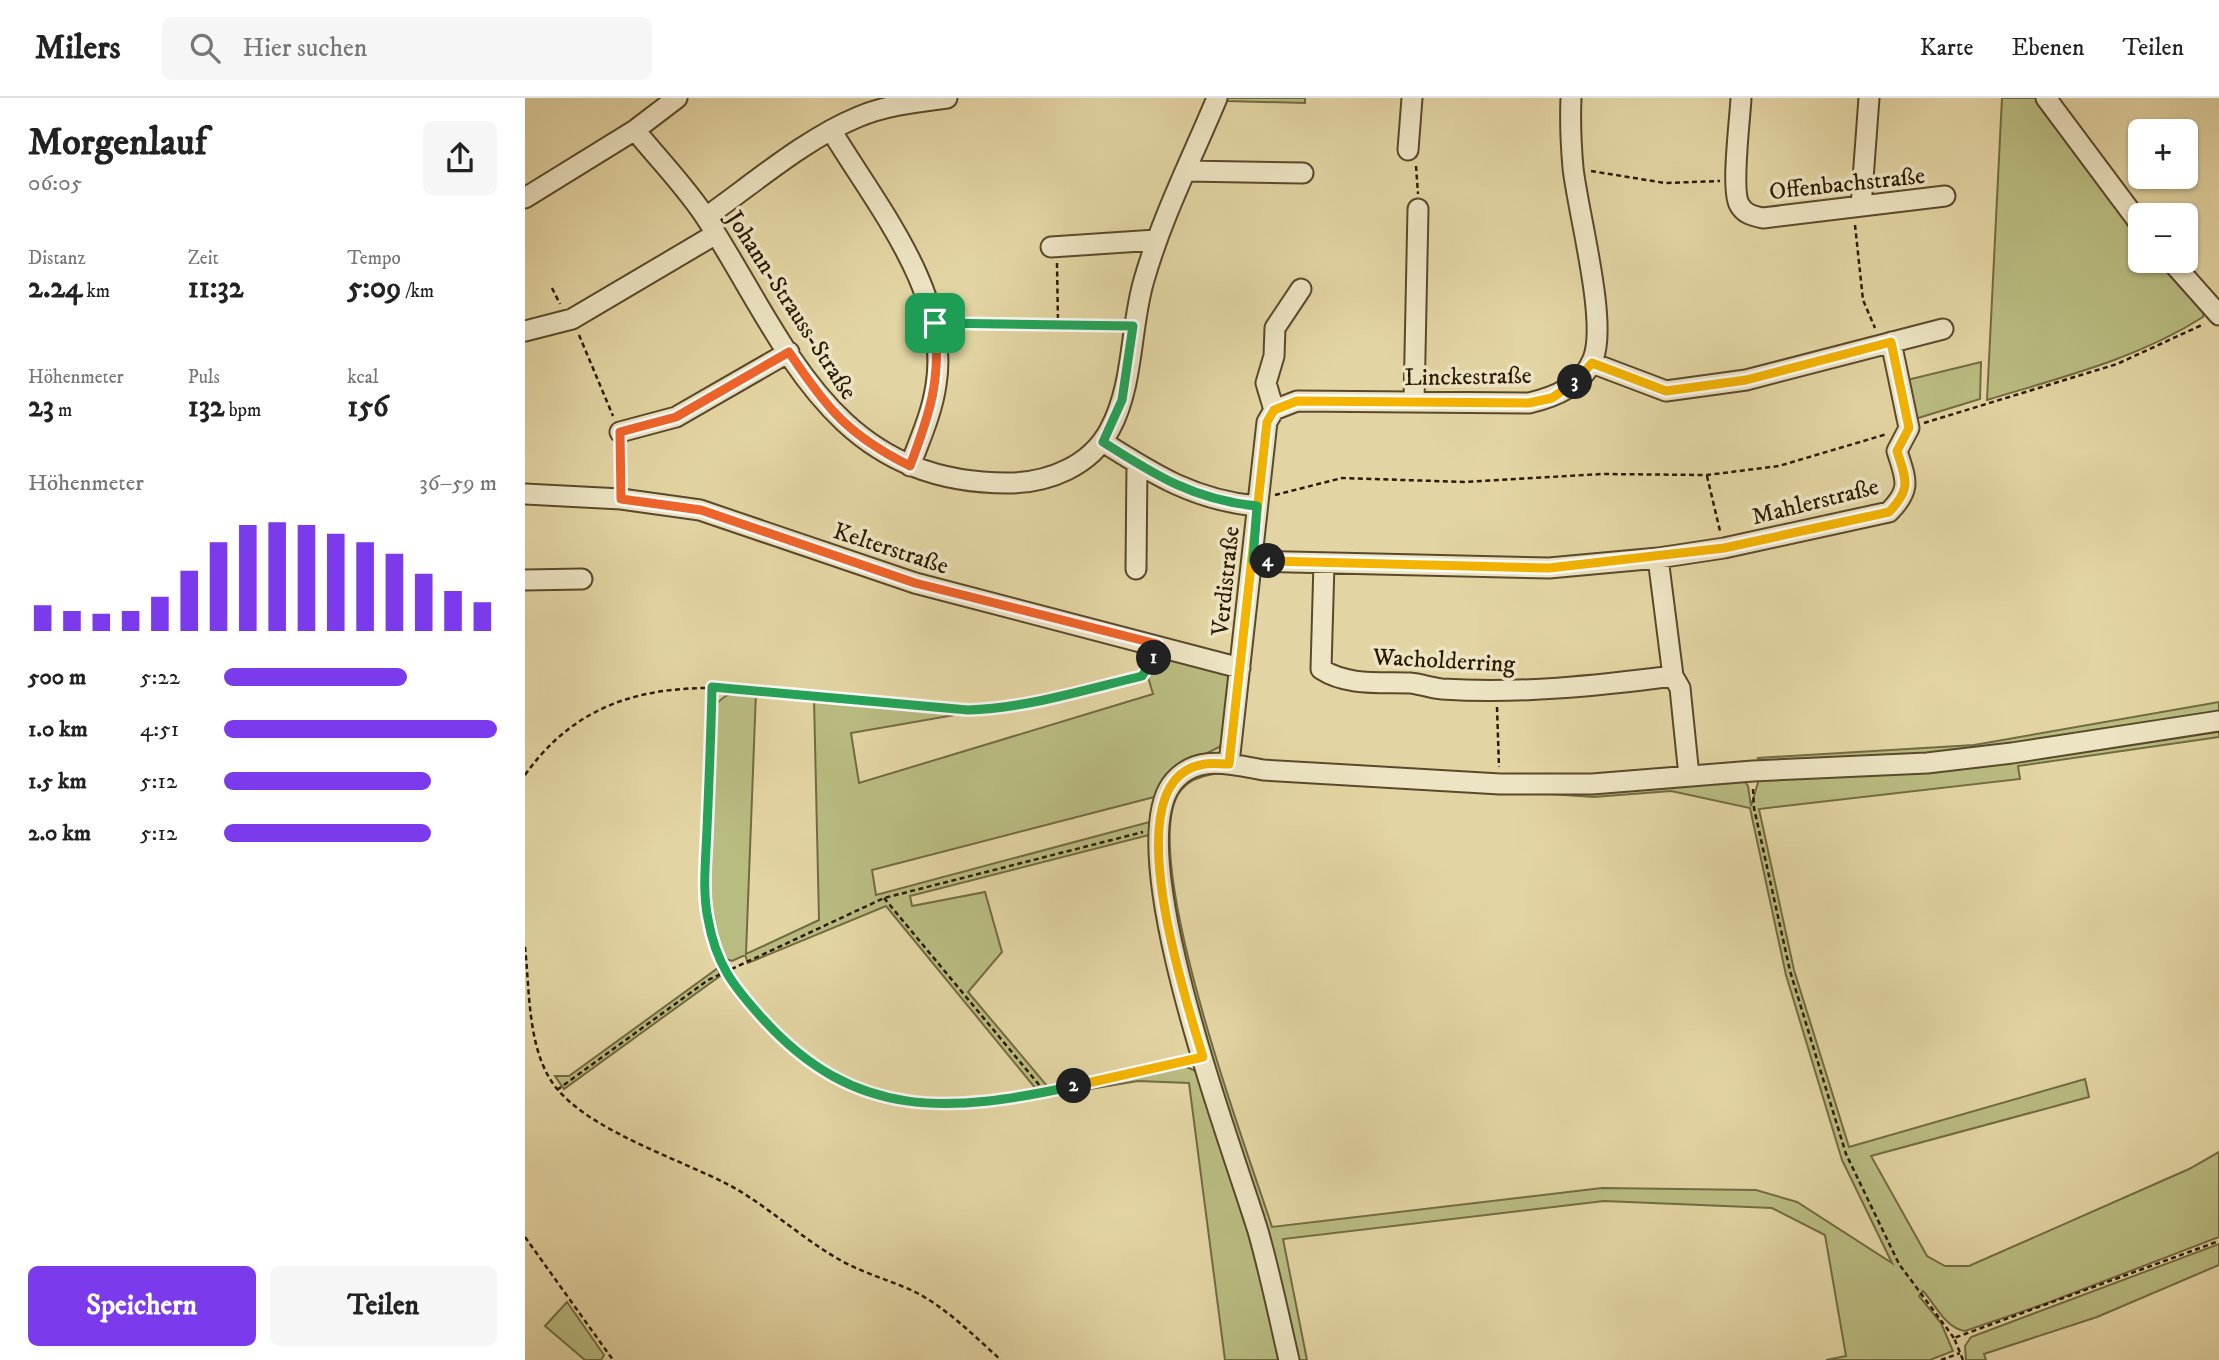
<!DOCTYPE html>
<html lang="de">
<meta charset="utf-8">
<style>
body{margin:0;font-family:"IM FELL DW Pica",serif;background:#f6f6f6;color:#222;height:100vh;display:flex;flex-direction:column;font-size:26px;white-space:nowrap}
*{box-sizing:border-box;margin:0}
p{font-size:23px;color:#767676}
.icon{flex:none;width:38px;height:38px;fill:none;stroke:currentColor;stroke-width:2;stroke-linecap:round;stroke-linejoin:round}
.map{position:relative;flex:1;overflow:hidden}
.sheet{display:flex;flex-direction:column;background:#fff;width:525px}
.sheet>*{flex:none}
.fabs{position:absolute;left:1603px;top:21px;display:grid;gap:14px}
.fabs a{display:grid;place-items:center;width:70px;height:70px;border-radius:10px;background:#fff;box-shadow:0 2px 5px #0004;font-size:35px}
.pin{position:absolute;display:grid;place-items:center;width:60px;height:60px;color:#fff;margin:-30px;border-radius:14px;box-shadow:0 4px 10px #0006}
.km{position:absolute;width:35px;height:35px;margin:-18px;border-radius:50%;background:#222;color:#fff;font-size:19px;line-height:35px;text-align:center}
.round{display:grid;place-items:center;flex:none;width:74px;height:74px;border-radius:10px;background:#f6f6f6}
.overview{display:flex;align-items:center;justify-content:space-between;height:119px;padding:0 28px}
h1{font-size:38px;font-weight:800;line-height:52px}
.stats{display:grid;grid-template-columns:repeat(3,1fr);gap:10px;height:119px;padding:7px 28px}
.stats div{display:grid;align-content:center}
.stats b{font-size:30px;font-weight:800}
.stats small{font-size:19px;font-weight:400}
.stats p{font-size:19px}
.chart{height:196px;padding:14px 28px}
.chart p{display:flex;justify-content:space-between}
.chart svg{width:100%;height:126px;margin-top:7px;stroke:#7c3aed;stroke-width:6}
.cta{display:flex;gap:14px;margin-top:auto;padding:14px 28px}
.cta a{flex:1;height:80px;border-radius:10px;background:#7c3aed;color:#fff;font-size:28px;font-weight:800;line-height:80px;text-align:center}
.cta a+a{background:#f6f6f6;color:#222}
ul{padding:0 28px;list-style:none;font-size:23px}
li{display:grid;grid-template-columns:112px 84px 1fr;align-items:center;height:52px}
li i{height:18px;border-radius:9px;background:#7c3aed}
header{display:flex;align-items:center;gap:42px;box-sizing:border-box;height:98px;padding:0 35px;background:#fff;border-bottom:2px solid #e0e0e0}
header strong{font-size:33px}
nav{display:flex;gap:38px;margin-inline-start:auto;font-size:24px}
.search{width:490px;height:63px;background:#f6f6f6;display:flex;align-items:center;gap:18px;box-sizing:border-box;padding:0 24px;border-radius:10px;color:#767676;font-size:26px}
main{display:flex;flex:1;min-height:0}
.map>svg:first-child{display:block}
</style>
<header>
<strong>Milers</strong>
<div class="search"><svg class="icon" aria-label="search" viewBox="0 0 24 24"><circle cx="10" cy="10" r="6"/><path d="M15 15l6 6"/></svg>Hier suchen</div>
<nav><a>Karte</a><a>Ebenen</a><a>Teilen</a></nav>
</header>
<main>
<section class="sheet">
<div class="overview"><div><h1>Morgenlauf</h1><p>06:05</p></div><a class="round"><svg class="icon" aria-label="share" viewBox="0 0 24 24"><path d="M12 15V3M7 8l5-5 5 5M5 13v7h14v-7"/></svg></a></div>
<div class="stats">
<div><p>Distanz</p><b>2.24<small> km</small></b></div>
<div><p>Zeit</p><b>11:32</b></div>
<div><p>Tempo</p><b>5:09<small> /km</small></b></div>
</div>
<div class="stats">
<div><p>Höhenmeter</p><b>23<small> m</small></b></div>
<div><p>Puls</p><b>132<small> bpm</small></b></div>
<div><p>kcal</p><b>156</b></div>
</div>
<div class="chart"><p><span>Höhenmeter</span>36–59 m</p>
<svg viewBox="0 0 160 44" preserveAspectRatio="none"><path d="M5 44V35M15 44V37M25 44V38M35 44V37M45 44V32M55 44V23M65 44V13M75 44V7M85 44V6M95 44V7M105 44V10M115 44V13M125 44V17M135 44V24M145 44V30M155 44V34"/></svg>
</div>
<ul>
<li><b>500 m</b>5:22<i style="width:67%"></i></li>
<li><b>1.0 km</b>4:51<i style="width:100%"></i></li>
<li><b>1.5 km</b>5:12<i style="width:76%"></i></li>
<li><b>2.0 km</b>5:12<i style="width:76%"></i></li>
</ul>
<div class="cta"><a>Speichern</a><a>Teilen</a></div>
</section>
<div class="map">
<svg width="1694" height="1262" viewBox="0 0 1694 1262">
<rect width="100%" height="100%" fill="#e3d5a3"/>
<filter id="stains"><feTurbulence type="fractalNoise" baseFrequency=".00286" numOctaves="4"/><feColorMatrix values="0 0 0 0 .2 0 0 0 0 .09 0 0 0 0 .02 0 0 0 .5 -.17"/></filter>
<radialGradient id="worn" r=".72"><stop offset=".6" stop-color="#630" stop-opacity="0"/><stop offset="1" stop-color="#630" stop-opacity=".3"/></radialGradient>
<path fill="#b9bc81" stroke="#726b42" stroke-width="2" d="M 702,0 L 780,0 L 780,5 L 701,3 Z
M 1477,0 L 1516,0 L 1615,132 L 1615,163 L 1640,163 L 1679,213 L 1678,219 C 1612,261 1537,279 1462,302 Z
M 1456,264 L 1455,301 L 1390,321 L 1378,283 Z
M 642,556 L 710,573 L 700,646 L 655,669 L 633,698 L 347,772 L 351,797 L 628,723 L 628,736 L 385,798 L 387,808 L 460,794 L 477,854 L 443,894 L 523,989 L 511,991 L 361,808 L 223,865 L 220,857 L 207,863 L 198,860 C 172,794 188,680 191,607 C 201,593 215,593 231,594 L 221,856 L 294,822 L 289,600 L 441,615 L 326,635 L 334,685 L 628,596 L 623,579 L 634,560 Z
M 1694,604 L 1694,617 L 1400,658 L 1249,665 L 1232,660 L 1449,647 Z
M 1694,629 L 1694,639 L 1493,668 L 1495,681 L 1234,711 L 1269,872 L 1324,1049 L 1560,981 L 1564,999 L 1346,1058 L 1402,1158 L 1420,1168 L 1444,1168 L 1664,1071 L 1694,1054 L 1694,1139 L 1522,1205 L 1440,1233 C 1421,1231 1410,1206 1398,1193 L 1394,1198 L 1416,1225 L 1428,1253 L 1405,1262 L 1301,1262 L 1321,1258 L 1300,1137 L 1247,1110 L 1079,1103 L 758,1141 L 782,1262 L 770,1262 L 658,877 L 644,810 L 639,729 L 652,688 L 680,671 L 742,676 C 715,676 675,669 656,692 C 609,751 723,1054 747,1129 L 1077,1090 L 1231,1092 L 1272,1104 L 1367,1165 L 1317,1062 L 1261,877 L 1225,710 L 1146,693 L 1069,699 L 980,693 L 1216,679 L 1223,688 L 1226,708 L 1235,678 Z
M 193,870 L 195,878 L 39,991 L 30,978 L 44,978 Z
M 659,968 L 678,976 L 730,1144 L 755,1255 L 752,1262 L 700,1262 L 664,985 L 613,983 L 517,999 Z
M 1694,1146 L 1694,1167 L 1572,1219 L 1459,1256 L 1461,1262 L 1441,1262 L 1440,1248 L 1446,1239 Z
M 42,1204 L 79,1257 L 76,1262 L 60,1262 L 20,1228 Z"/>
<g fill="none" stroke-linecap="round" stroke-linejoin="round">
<defs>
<path id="minor" d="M 1216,0 C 1215,22 1206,90 1214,106 C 1219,116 1228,118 1238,120 L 1420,98
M 1521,0 L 1615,126
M 110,32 C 134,62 163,91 183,123 C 263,249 308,385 483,385 C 523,385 566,368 585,331 C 609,287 605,229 619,182 C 637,119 667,60 692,0
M 306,32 C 351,107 426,196 411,287 C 407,315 395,341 385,368
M 883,52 L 887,0
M 661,73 L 778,75
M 0,100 L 110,32 L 152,0
M 1336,108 L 1344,0
M 181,119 C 228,86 280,41 333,19 C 361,7 392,4 422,0
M 526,149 L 631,142
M 1646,163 L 1694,217
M 0,233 L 47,221 L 191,136
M 1067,265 L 1141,293 L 1221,282 L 1418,231
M 889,304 L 893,111
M 749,312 L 772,303 L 1004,305 C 1030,299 1057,288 1068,261 C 1083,224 1053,115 1048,70 C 1046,47 1045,23 1046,0
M 95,334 L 151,319 L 264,254
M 578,344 C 630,377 669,402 732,408
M 0,396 L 96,401 L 175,412 L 390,485 L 715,570
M 1133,460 L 1199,450 L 1364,414 C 1387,391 1381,382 1372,353 L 1384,330 L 1366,244
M 728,463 L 1024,470 L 1133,460 L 1148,578 L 1155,590 L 1164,678
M 799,465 L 796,571 C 822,588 855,584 885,585 C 896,586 906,590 917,591 C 994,596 1071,588 1148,578
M 611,471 L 612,366
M 0,482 L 57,481
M 704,665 L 742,324 L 749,312 L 741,285 L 749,258 L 750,230 L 776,191
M 764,1262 C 754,1219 745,1175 733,1133 C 707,1048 597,758 646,687 C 669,655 706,666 738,672 L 975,686 L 1067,686 L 1228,673 L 1402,665 L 1487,655 L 1694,623"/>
</defs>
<use href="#minor" stroke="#59492a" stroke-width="23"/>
<path stroke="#2b1a02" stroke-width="2.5" stroke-dasharray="5 3.5" stroke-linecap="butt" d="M 891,68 L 893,96
M 1066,73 L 1140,85 L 1195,83
M 1330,127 L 1338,202 L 1350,230
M 532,165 L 533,226 L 592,228
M 27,190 L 35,206
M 424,225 L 533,226
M 54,237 L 88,318
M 1399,325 L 1592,266 L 1679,226
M 95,352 L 96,383
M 1182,378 L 1195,433
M 750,397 L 817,380 L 941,384 L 1077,376 L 1182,377 L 1254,368 L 1362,336
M 187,589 C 186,636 184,684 182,732 C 181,760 178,789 182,817 C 188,861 210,890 239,922 C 360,1056 510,996 661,963
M 972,609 L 974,669
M 0,677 C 73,574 179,586 290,597 C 341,602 392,607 443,612 C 502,610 559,592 617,578 L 626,566
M 1228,691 L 1229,710 L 1265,873 L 1321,1056 L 1374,1166 L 1429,1240
M 359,800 L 520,994
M 0,849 C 5,894 2,956 33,992 C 69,1034 154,1061 204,1087 C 243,1108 276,1140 315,1162 C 338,1175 364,1182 388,1193 C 421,1209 449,1238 476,1262
M 32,992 L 183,882 L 359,800 L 618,734
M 0,1139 L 88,1262
M 1416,1262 L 1435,1255
M 1438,1262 L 1429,1240 L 1694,1143"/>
<use href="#minor" stroke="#ede4c3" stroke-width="19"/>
</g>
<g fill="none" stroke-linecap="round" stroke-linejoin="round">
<defs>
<path id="split-1" d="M 410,225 C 416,282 405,315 385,368 C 323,337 302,311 264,254 L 151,319 L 95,334 L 96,401 L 176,412 L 390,485 L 632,546 L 629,560"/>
<path id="split-2" d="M 549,988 C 425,1015 330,1023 238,921 C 208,888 191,866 183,821 C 177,792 181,761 182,731 C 184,684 186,636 187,589 L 443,612 C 502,610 559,592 617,578 L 629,560"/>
<path id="split-3" d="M 549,988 L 678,959 C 661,903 597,708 662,672 C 676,664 688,665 704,666 L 742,324 L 749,312 L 772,303 L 1004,305 L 1027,300 L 1050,284"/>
<path id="split-4" d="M 743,463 L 1024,470 L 1199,450 L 1364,414 C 1387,390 1381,382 1372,353 L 1384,330 L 1366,244 L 1221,282 L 1141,293 L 1067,265 L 1050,284"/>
<path id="split-5" d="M 410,225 L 608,228 L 597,302 L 578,344 C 630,377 669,402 732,408 L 728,463 L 743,463"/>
</defs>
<use href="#split-1" stroke="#fff" stroke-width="14"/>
<use href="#split-2" stroke="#fff" stroke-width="14"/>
<use href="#split-3" stroke="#fff" stroke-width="14"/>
<use href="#split-4" stroke="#fff" stroke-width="14"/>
<use href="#split-5" stroke="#fff" stroke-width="14"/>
<use href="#split-1" stroke="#f0652b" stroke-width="9"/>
<use href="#split-2" stroke="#22a559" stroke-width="9"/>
<use href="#split-3" stroke="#f5b400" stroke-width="9"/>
<use href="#split-4" stroke="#f5b400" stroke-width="9"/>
<use href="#split-5" stroke="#22a559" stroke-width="9"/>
</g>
<g text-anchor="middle" stroke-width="7" stroke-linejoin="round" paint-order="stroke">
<g font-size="24" fill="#2b1a02" stroke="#ede4c3">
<text transform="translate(1322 85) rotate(-6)" y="8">Offenbachstraße</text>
<text transform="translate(267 207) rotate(57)" y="8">Johann-Strauss-Straße</text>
<text transform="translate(943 278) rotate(-1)" y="8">Linckestraße</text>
<text transform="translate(1290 403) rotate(-14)" y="8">Mahlerstraße</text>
<text transform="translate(366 450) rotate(18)" y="8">Kelterstraße</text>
<text transform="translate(700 483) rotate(-84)" y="8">Verdistraße</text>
<text transform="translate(919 562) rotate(3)" y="8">Wacholderring</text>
</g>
</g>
<rect width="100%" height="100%" filter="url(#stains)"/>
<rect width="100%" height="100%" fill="url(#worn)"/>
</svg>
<div class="fabs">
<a>+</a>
<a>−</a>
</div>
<div class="pin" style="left:410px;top:225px;background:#1e9e55"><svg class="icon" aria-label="arrive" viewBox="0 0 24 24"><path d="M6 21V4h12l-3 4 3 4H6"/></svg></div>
<b class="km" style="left:629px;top:560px">1</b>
<b class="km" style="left:549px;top:988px">2</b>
<b class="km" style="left:1050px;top:284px">3</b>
<b class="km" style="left:743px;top:463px">4</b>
</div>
</main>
